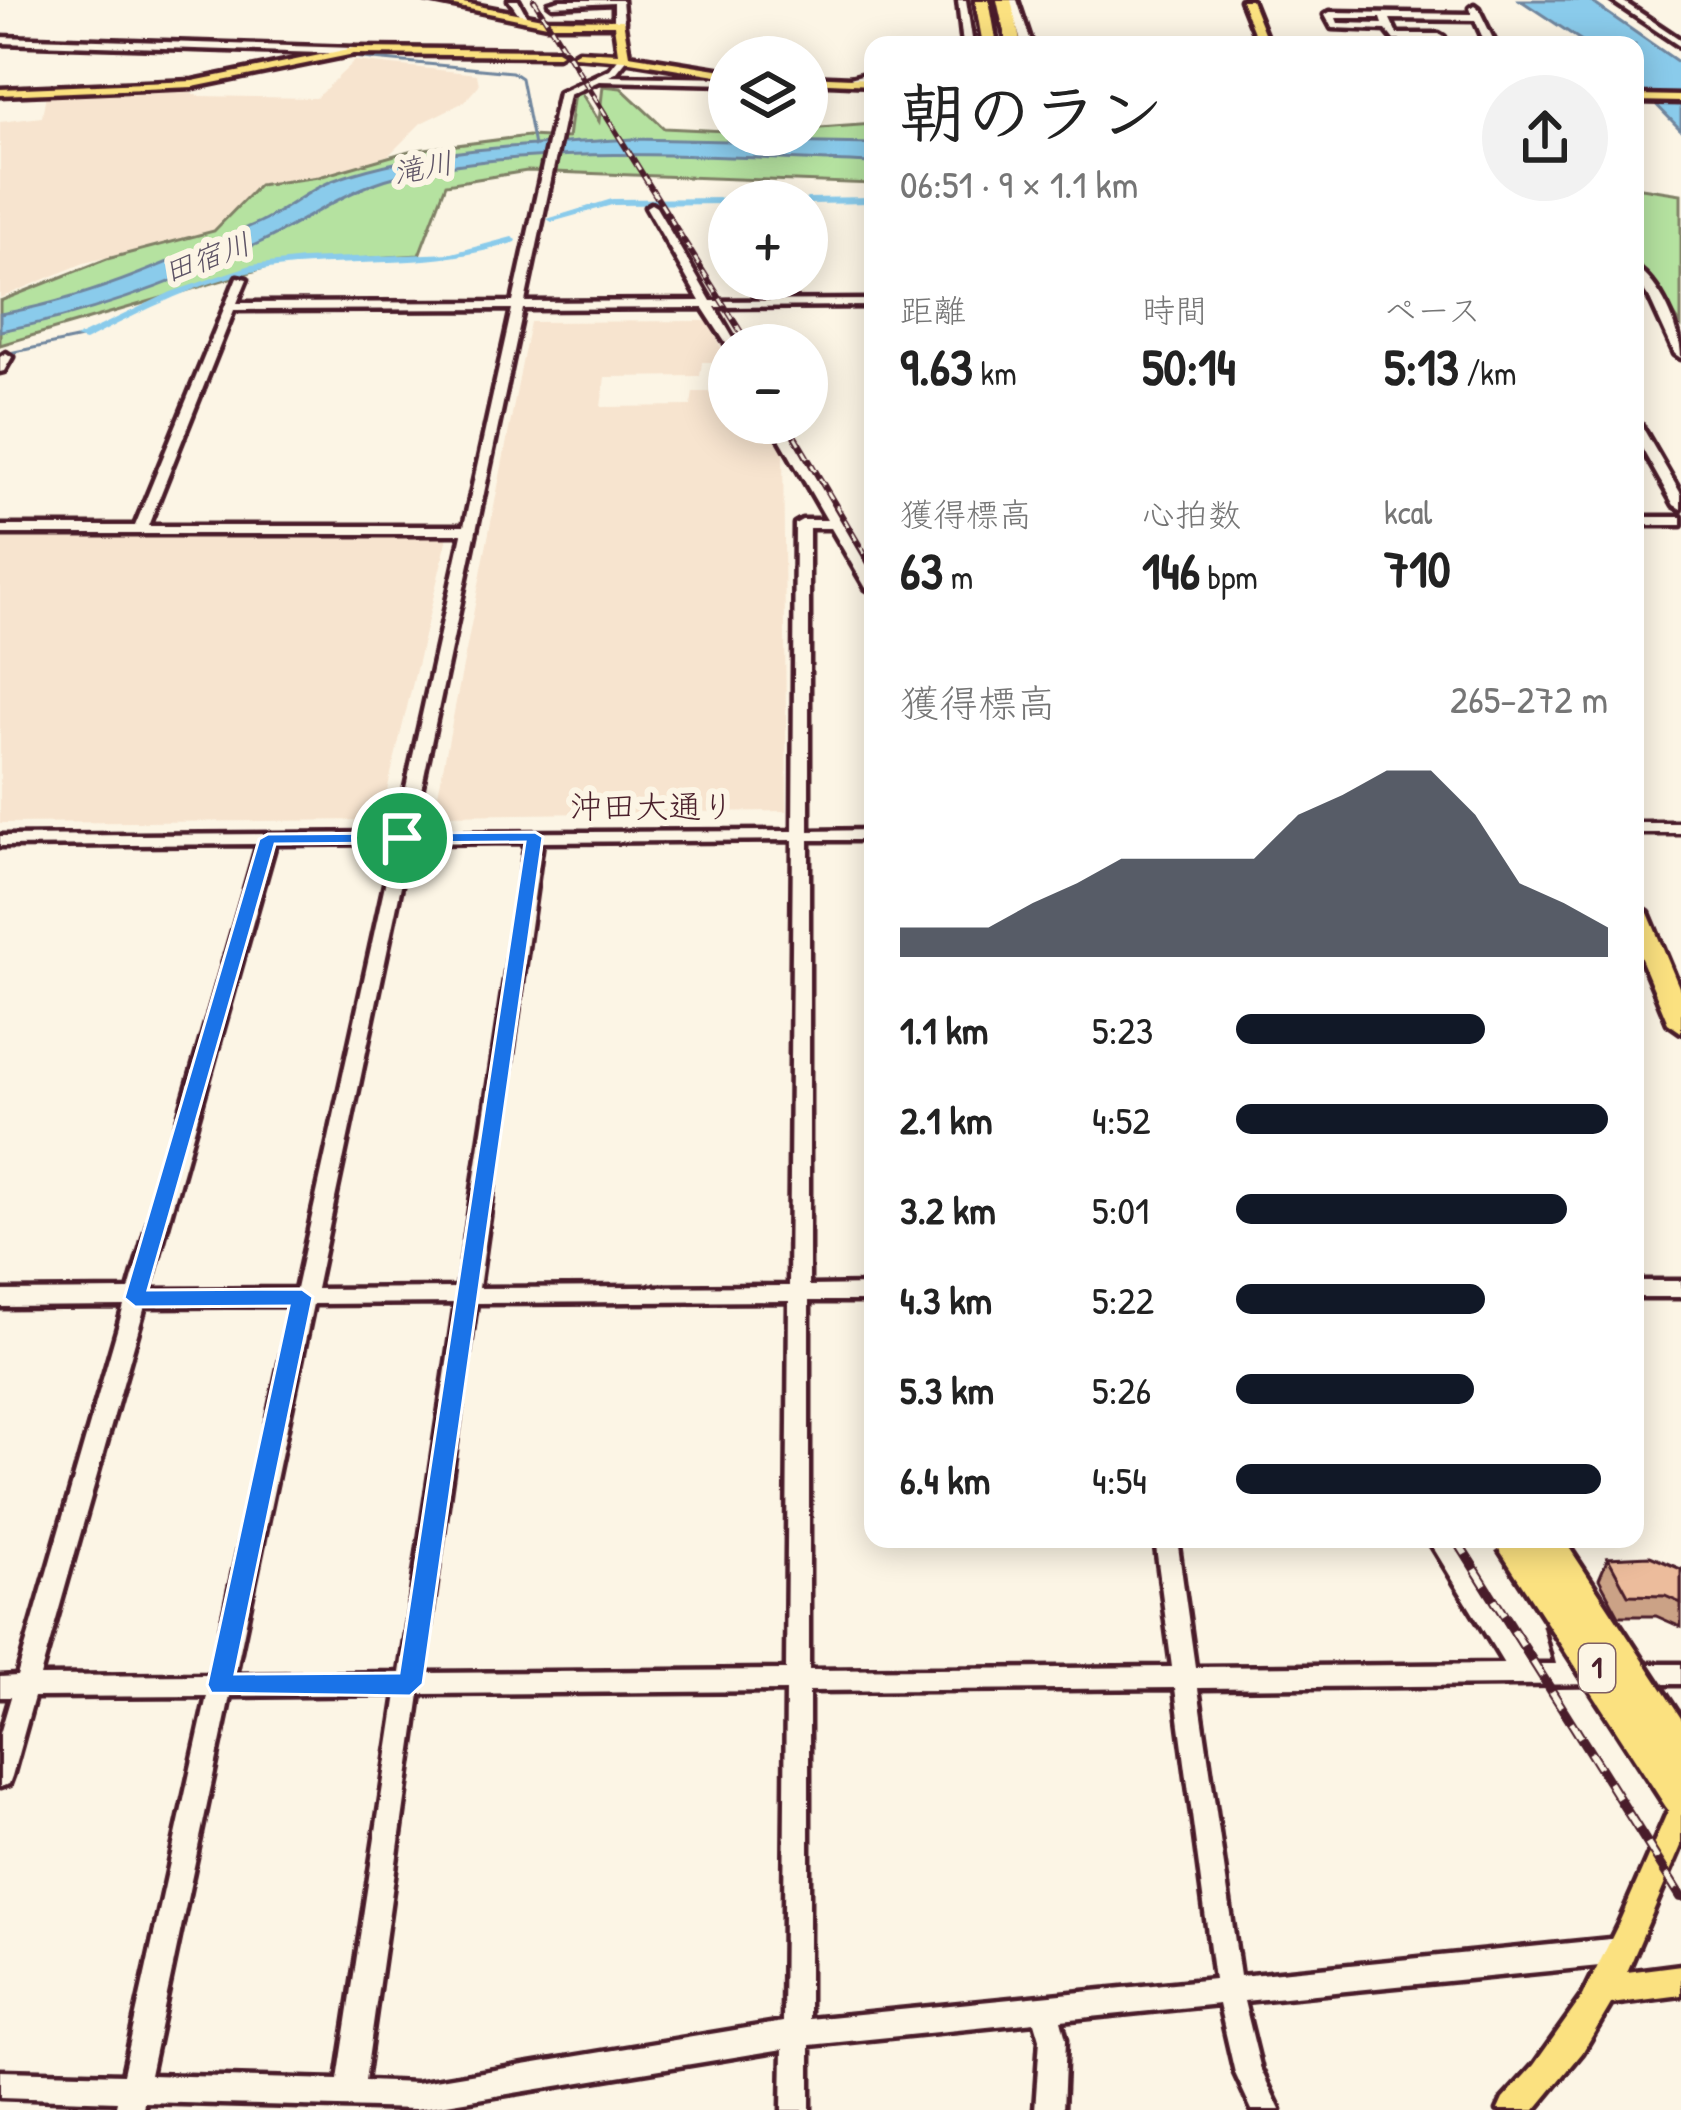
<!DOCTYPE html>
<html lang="ja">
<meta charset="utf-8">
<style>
body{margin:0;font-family:"Patrick Hand","Klee One",sans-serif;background:#f2f2f2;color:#222;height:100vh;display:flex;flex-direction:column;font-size:45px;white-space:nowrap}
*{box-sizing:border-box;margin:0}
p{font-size:39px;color:#767676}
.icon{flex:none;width:66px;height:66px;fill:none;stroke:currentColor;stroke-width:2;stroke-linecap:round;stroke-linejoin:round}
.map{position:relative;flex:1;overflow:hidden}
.details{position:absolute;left:864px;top:36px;width:780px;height:1512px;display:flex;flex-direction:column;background:#fff;border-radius:24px;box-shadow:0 6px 30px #0003}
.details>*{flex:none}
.tools{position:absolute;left:708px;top:36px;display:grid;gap:24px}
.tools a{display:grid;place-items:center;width:120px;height:120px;border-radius:50%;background:#fff;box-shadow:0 6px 30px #0003;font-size:60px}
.pin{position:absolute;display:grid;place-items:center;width:102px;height:102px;color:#fff;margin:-51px;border:6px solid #fff;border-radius:50%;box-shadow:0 3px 12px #0007}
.round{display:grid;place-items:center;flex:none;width:126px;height:126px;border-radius:63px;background:#f2f2f2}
.overview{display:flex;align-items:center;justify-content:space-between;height:204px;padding:0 36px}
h1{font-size:66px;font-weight:800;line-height:90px}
.metrics{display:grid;grid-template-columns:repeat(3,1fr);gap:18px;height:204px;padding:12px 36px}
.metrics div{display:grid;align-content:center}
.metrics b{font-size:51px;font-weight:800}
.metrics small{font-size:33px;font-weight:400}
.metrics p{font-size:33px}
.chart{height:336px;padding:24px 36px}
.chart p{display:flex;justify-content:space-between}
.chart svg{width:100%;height:216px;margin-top:12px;fill:#111827;opacity:.7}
ul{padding:0 36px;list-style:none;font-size:39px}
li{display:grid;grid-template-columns:192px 144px 1fr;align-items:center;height:90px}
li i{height:30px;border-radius:15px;background:#111827}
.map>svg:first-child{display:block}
</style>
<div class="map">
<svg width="1681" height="2110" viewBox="0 0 1681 2110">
<rect width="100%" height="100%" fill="#fcf5e5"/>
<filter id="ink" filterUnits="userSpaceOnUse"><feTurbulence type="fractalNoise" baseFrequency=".00833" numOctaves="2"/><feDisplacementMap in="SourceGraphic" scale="24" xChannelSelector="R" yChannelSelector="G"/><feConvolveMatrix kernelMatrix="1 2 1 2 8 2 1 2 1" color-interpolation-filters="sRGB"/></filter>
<g filter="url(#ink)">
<path fill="#f7e4cf" d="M 355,61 L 477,74 L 479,85 L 464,102 L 421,123 L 389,155 L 319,177 L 256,188 L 214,231 L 84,263 L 0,298 L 0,122 L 42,117 L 46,94 L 182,88 L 198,96 L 316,98 Z
M 708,321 L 729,362 L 702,362 L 700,376 L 605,377 L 601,407 L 691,406 L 693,392 L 729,392 L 729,423 L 768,423 L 783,449 L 787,811 L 434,815 L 530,322 Z
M 449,532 L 380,820 L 0,823 L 0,537 Z"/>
<path fill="#b5e2a0" stroke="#808066" stroke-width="3" d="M 603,86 L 621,88 L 664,128 L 807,135 L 807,129 L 873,124 L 873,184 L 527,171 L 446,184 L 419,255 L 278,264 L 0,345 L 0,301 L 107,259 L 214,231 L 259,185 L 319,177 L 409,151 L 528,136 L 568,138 L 574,93 L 580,91 L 599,121 Z
M 1635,187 L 1681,194 L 1681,325 L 1651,279 L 1635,266 Z"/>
<path fill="#8acbeb" stroke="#70869e" stroke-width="3" d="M 1520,0 L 1589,0 L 1681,64 L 1681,130 L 1635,83 L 1635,45 L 1588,45 Z
M 632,139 L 873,144 L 873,163 C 729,158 538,141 398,176 C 346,189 306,221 259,243 C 178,282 89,315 0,331 L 0,314 C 91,299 176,259 260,222 C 288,209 310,188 340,178 C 432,147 536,145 632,139 Z"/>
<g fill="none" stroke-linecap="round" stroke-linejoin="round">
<path stroke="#70869e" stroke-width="3" d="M 0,43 L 324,55
M 341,56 L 512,72 L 521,78 L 534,146
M 0,355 L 81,338"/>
<path fill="#8acbeb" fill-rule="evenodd" d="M 873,197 L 873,203 L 807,204 L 807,201 L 802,201 L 807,198 Z
M 729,198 L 734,201 L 729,201 L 729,204 L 612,205 L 552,222 L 547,219 L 612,199 Z
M 512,237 L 517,240 L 516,242 C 430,270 362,258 276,268 C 209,276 144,310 85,341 L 75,338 L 171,292 L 251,265 L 303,259 L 452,253 Z"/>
<defs>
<path id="minor" d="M 509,0 L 518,0 L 529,20 L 523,20 Z
M 560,0 L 622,0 L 624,22 L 619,25 L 614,22 L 614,3 L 553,6 L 549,3 Z
M 958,0 L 966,0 L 973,45 L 963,45 Z
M 1009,0 L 1017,0 L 1032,45 L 1022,45 Z
M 1611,0 L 1621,0 L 1681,40 L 1681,47 Z
M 1474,5 L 1478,8 L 1496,45 L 1486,45 L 1475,20 L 1390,19 L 1397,34 L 1439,34 L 1444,37 L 1439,40 L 1394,40 L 1386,30 L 1332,28 L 1325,15 L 1330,12 L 1472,14 L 1470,8 ZM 1336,18 L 1381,18 L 1383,24 L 1338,23 Z
M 0,37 L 354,48 L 359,51 L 354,54 L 0,43 Z
M 621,55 L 629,57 L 616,73 L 609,76 L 729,78 L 729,84 L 599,81 L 569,95 L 525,302 L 700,301 L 646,207 L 651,204 L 656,207 L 711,301 L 873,300 L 873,306 L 715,307 L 737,345 L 729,345 L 729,348 L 703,308 L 523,309 L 412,833 L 793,831 L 795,524 L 802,520 L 827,520 L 771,423 L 783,423 L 873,576 L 873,592 L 866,588 L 831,528 L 809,528 L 809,831 L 873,830 L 873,840 L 809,840 L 809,1286 L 873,1285 L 873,1301 L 809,1301 L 809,1670 L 1172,1667 L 1155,1539 L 1177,1539 L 1195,1667 L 1504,1664 L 1428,1539 L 1451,1539 L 1529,1664 L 1556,1664 L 1546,1625 L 1549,1618 L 1557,1615 L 1565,1618 L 1579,1664 L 1604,1664 L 1612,1667 L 1616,1674 L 1612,1681 L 1604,1684 L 1198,1688 L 1240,1976 L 1620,1938 L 1629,1942 L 1633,1951 L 1629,1960 L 1620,1964 L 1244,2001 L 1261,2070 L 1280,2110 L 1252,2110 L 1235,2073 L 1219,2004 L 1061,2020 L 1066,2039 L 1063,2110 L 1035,2110 L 1040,2039 L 1035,2022 L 810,2045 L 810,2110 L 782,2110 L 783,2049 L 416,2109 L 144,2102 L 143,2110 L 115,2110 L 117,2101 L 0,2097 L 0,2071 L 123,2074 L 207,1696 L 34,1697 L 12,1776 L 9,1784 L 0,1787 L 0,1734 L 11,1697 L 0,1697 L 0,1677 L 17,1676 L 124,1306 L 0,1307 L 0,1291 L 129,1290 L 258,844 L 0,846 L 0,836 L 396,833 L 462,534 L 0,534 L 0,526 L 135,526 L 237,277 L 247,279 L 237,303 L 513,302 L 559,93 L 610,69 ZM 512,309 L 464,526 L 148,526 L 234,310 ZM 793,840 L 789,1286 L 479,1288 L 542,842 ZM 526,842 L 458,1288 L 316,1289 L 410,843 ZM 394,843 L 296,1289 L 149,1290 L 275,844 ZM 789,1301 L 786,1670 L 423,1673 L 476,1303 ZM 456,1303 L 400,1673 L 235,1675 L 313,1304 ZM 293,1305 L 211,1675 L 40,1676 L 145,1306 ZM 1175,1688 L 1214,1979 L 809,2019 L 809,1691 ZM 786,1691 L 783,2022 L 416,2083 L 365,2081 L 420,1694 ZM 397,1694 L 338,2080 L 150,2075 L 230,1696 Z
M 873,72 L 873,78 L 847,83 L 842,80 Z
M 1635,267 C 1660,283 1681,328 1681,358 L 1675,354 L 1650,299 L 1635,277 Z
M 6,353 L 12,357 L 4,371 L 0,372 L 0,357 Z
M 1635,421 L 1641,425 L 1681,494 L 1681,509 L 1674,505 L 1635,436 Z
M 1635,517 L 1681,517 L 1681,525 L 1635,525 Z
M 1635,823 L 1681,823 L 1681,833 L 1635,833 Z
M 1635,1281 L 1681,1281 L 1681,1297 L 1635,1297 Z
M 1632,1664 L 1681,1664 L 1681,1684 L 1632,1684 L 1624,1681 L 1620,1674 L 1624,1667 Z"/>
<path id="major" d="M 425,0 L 447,0 L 547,19 L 623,20 L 629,55 L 729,71 L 729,77 L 624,60 L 574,56 L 573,54 L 578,51 L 618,53 L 614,25 L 547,25 Z
M 1241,0 L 1251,0 L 1269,45 L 1259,45 Z
M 354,48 L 557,50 L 562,53 L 557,56 L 354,54 L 193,87 L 0,95 L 0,89 L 193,81 Z
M 807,76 L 873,79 L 873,85 L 807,82 Z
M 1635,95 L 1681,96 L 1681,102 L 1635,101 Z
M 1681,1800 L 1681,1846 L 1627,1972 L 1681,1965 L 1681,1995 L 1611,2004 L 1582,2053 L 1535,2110 L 1498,2110 L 1503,2099 L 1534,2065 L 1583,1996 L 1619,1923 L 1671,1804 Z"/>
<path id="highway" d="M 975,0 L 989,0 L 997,45 L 983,45 Z
M 997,0 L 1011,0 L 1021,45 L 1007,45 Z
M 1635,905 L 1648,913 L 1681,992 L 1681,1032 L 1668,1023 L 1635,944 Z"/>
</defs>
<use href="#minor" stroke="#4a1f2b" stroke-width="9"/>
<use href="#major" stroke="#4a1f2b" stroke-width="9"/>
<use href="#highway" stroke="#4a1f2b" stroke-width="9"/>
<use href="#minor" fill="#fcf5e5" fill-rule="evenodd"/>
<use href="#major" fill="#fbe180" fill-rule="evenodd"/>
<use href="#highway" fill="#fbe180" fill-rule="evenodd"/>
<defs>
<path id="rail-far1" d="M 534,0 L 749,345
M 787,423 L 873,568"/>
<path id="rail" d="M 1456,1539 L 1681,1897"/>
</defs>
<use href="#rail-far1" stroke="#4a1f2b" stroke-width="6"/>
<use href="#rail" stroke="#4a1f2b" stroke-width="10"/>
<use href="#rail-far1" stroke="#fcf5e5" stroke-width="3" stroke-dasharray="8" stroke-linecap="butt"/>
<use href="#rail" stroke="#fcf5e5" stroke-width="6" stroke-dasharray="18" stroke-linecap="butt"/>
<defs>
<path id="highway-bridge" d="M 1514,1539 L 1681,1797
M 1542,1539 L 1681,1751"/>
</defs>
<use href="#highway-bridge" stroke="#4a1f2b" stroke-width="45" stroke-linecap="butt"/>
<use href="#highway-bridge" stroke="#fbe180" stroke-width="36"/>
</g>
<path fill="#cba286" stroke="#4a1f2b" stroke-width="3" d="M 1608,1558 L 1681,1569 L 1681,1627 L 1656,1616 L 1619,1616 L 1599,1579 Z"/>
<path fill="#ecbc9c" stroke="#4a1f2b" stroke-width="3" d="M 1650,1556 L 1681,1569 L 1681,1603 L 1665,1596 L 1628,1595 L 1608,1558 Z"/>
</g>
<path fill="#1a73e8" stroke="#fff" stroke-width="3" fill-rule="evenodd" d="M 535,832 L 543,837 L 423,1684 L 410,1696 L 211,1693 L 207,1685 L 289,1306 L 135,1307 L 124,1298 L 259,839 L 268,834 ZM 525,842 L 399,1673 L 235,1674 L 313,1297 L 302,1289 L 148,1290 L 275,844 Z"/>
<g text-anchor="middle" stroke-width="12" stroke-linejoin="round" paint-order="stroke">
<g font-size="30" font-style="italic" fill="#5d5365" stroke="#fcf5e5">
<text transform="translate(423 168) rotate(-11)" y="10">滝川</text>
<text transform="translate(207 258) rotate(-20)" y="10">田宿川</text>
</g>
<rect fill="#fcf5e5" stroke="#7f5f63" stroke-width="3" x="1579" y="1644" width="36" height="48" rx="9"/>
<g font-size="30" font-weight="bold" fill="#4a1f2b">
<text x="1597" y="1678">1</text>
</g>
<g font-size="33" fill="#4a1f2b" stroke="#fcf5e5">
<text x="652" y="818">沖田大通り</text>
</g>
</g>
</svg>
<div class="tools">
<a><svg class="icon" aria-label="layers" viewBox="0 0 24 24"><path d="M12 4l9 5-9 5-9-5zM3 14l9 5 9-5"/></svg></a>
<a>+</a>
<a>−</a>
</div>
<div class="pin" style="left:402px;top:838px;background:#1e9e55"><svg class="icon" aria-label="arrive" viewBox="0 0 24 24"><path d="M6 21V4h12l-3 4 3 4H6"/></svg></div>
<section class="details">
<div class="overview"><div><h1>朝のラン</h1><p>06:51 · 9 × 1.1 km</p></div><a class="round"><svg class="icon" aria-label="share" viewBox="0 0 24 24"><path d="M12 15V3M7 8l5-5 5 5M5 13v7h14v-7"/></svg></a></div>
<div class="metrics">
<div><p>距離</p><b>9.63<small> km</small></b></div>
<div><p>時間</p><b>50:14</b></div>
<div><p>ペース</p><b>5:13<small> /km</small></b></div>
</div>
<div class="metrics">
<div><p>獲得標高</p><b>63<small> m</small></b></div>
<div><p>心拍数</p><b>146<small> bpm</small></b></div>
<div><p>kcal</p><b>710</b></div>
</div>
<div class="chart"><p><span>獲得標高</span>265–272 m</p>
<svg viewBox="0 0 160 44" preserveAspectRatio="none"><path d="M0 44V38L10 38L20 38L30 33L40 29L50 24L60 24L70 24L80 24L90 15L100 11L110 6L120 6L130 15L140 29L150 33L160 38V44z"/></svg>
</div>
<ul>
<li><b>1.1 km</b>5:23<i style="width:67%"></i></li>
<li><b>2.1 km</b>4:52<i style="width:100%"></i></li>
<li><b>3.2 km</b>5:01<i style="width:89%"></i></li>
<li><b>4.3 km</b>5:22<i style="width:67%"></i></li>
<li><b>5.3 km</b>5:26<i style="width:64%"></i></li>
<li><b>6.4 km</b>4:54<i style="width:98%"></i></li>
</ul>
</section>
</div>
